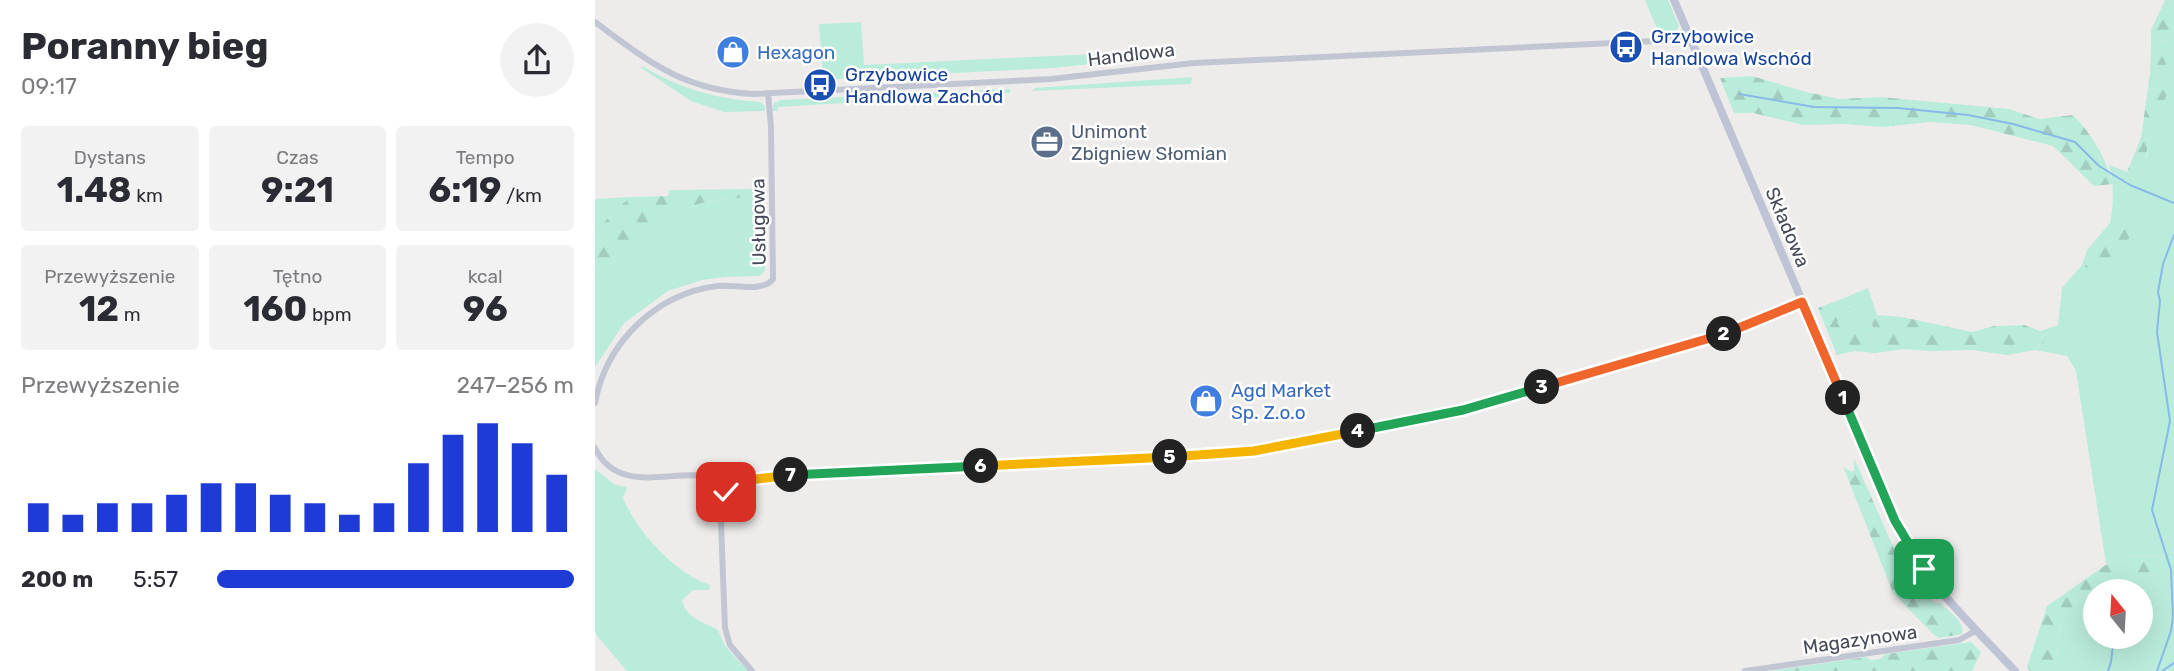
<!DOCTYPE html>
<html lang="pl">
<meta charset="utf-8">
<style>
body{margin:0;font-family:Rubik,sans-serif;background:#f2f2f3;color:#2b2b33;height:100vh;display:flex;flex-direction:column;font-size:26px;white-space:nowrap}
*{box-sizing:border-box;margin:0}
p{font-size:23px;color:#7c7c81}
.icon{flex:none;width:38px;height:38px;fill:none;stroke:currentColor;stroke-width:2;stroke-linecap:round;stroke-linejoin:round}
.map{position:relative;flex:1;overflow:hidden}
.details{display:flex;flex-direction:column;background:#fff;width:595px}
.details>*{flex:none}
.needle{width:46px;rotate:342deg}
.controls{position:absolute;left:1488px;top:579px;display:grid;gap:14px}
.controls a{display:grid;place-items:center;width:70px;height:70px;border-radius:50%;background:#fff;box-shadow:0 7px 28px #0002;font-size:35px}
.pin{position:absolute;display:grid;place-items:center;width:60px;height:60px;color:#fff;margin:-30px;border-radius:14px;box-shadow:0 4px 10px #0006}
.km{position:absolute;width:35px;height:35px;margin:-18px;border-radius:50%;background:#222;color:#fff;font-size:19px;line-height:35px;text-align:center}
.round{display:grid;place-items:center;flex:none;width:74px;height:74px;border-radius:37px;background:#f2f2f3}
.headline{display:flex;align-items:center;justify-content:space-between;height:119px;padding:0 21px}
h1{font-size:38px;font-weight:700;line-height:52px}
.stats{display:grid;grid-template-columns:repeat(3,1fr);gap:10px;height:119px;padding:7px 21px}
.stats div{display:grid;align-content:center;border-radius:7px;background:#f2f2f3;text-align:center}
.stats b{font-size:35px;font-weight:700}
.stats small{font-size:19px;font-weight:400}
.stats p{font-size:19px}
.chart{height:196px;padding:14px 21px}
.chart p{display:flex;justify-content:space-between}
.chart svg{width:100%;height:126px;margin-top:7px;stroke:#1e3bd6;stroke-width:6}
ul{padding:0 21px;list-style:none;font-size:23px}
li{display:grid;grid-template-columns:112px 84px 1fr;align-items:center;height:52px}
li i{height:18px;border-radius:9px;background:#1e3bd6}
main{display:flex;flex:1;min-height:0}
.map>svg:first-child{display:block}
</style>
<main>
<section class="details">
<div class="headline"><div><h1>Poranny bieg</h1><p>09:17</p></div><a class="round"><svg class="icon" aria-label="share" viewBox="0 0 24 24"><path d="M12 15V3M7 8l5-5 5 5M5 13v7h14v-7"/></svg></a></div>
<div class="stats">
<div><p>Dystans</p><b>1.48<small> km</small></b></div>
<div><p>Czas</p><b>9:21</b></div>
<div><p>Tempo</p><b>6:19<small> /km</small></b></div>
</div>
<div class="stats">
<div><p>Przewyższenie</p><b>12<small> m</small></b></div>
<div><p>Tętno</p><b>160<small> bpm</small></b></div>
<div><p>kcal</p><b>96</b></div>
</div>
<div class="chart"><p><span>Przewyższenie</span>247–256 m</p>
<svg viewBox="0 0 160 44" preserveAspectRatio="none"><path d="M5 44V34M15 44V38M25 44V34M35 44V34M45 44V31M55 44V27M65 44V27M75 44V31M85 44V34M95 44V38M105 44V34M115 44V20M125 44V10M135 44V6M145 44V13M155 44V24"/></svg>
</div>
<ul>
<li><b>200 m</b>5:57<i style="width:100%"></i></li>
</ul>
</section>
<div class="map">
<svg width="1579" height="671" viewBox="0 0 1579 671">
<defs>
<pattern id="forest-firs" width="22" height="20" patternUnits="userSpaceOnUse" patternTransform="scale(1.75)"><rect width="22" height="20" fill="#baecdb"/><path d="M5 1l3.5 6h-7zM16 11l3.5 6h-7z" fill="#a1ccbe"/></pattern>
</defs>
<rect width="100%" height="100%" fill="#eeeceb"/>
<path fill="#baecdb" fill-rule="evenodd" d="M 1050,0 L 1073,0 L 1084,26 L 1080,32 L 1064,33 Z
M 266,22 L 269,65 L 581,50 L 582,55 L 458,68 L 228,80 L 224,24 Z
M 1556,30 L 1562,41 L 1574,42 L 1579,31 L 1579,552 C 1557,560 1532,550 1511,564 L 1481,371 L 1472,356 L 1440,350 L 1449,342 L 1445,331 L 1463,325 L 1467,288 L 1487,265 L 1498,271 L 1533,220 L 1515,223 C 1519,202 1519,186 1514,165 L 1532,172 L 1540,180 L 1552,157 L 1553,143 L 1562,125 L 1576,81 L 1562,47 L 1556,50 Z
M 45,67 L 49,67 C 86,89 122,99 165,102 L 170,106 L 170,111 L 129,112 L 96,101 Z
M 597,77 L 596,84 L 437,91 L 440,88 Z
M 415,89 L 415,93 L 183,107 L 182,111 L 177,111 L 179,103 L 186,100 Z
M 169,188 L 170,270 L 165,276 L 130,277 L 107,280 L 73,291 L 29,323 L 0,367 L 0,283 L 21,256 L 75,215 L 110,202 L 150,197 L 153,189 Z
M 35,197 L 5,226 L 0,234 L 0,199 Z
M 1273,288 L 1282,315 L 1277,324 L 1281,337 L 1246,330 L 1242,322 L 1257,313 L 1249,298 Z
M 0,469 L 20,485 L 32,487 L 28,498 C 41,530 80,574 115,585 L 114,590 L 98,590 L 87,600 C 91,619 108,621 123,630 L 130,646 L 153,671 L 32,671 L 3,637 L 0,632 Z
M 1579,572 L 1579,671 L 1459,671 L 1467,618 L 1488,596 L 1515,582 ZM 1500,592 L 1545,592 L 1545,637 L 1500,637 Z"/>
<path fill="url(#forest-firs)" d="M 1570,0 L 1579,0 L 1579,31 L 1574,42 L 1562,41 L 1556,30 Z
M 1562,47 L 1572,65 L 1576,81 L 1562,125 L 1553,143 L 1549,174 L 1540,180 L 1532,172 L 1546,138 L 1555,73 L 1556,50 Z
M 1157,76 L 1211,92 L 1245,99 L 1286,97 L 1414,109 L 1444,119 L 1478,115 C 1497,134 1511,158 1518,184 L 1499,186 L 1458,146 L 1376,125 L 1334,122 L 1288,127 L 1250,124 L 1208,125 L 1158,113 L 1139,113 L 1125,78 Z
M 153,189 L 150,197 L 110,202 L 75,215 L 21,256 L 0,283 L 0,234 L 5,226 L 35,197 L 73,196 L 74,190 Z
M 1533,220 C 1541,247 1519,261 1498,271 L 1487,265 L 1492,250 L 1515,223 Z
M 1249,298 L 1257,313 L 1242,322 L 1247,330 L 1280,337 L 1277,324 L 1282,315 L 1307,317 L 1377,332 L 1399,326 L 1429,325 L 1445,331 L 1449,342 L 1440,350 L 1412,355 L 1377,350 L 1334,351 L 1309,349 L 1281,353 L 1260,351 L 1242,355 L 1223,308 Z
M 1259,458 L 1308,569 L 1340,603 L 1345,603 C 1354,612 1370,621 1367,634 L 1345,638 L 1339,635 L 1298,593 L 1248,466 L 1256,472 L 1259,470 Z
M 1579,552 L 1579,572 L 1515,582 L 1488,596 L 1467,618 L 1459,671 L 1435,671 L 1432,667 L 1452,606 L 1522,557 L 1570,555 Z
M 1376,642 L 1386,652 L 1377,671 L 1175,671 L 1272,657 L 1275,660 L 1285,659 L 1291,654 Z"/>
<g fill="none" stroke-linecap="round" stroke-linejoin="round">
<path stroke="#88b9e8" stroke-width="2" d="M 1144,94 L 1219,107 L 1303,108 L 1373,115 L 1418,124 L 1480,142 L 1504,166 L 1535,185 L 1579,203
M 1518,589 L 1518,592
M 1513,671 L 1516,662 L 1519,637
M 1562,671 L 1576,631 L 1578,617 L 1576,570 L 1557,510 L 1575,421 L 1562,332 L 1565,301 L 1563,292 L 1568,264 L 1579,235
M 1567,671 L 1579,663"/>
<path stroke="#c2c6d3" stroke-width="6" d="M 0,22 C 54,62 88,90 158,94 L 456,79 L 599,63 L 1082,40 L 1095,36
M 0,403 C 11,343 60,294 122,286 C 138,284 168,293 178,279 L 176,127 L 173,93
M 0,448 C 25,499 83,465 125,479
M125 483a10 10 0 1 1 20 0a10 10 0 1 1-20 0Z
M 144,481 L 179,476 L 606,455 L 671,449 L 868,410 L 1108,342 L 1207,302
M 132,492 L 126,523 L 130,628 L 135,645 L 157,671
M 1150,671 L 1364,640 L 1382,630"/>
<path stroke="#bec3d5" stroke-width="8" d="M 1079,0 L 1305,531 C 1333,585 1379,627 1420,671"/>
</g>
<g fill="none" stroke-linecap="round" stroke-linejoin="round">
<defs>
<path id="split-1" d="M 1248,398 L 1300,521 L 1329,569"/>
<path id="split-2" d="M 1129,334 L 1207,302 L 1248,398"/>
<path id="split-3" d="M 947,387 L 1129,334"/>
<path id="split-4" d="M 763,431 L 868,410 L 947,387"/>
<path id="split-5" d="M 575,457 L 659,451 L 763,431"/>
<path id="split-6" d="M 386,466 L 575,457"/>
<path id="split-7" d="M 196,475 L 386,466"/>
<path id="split-8" d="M 131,492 L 141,490 L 144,481 L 196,475"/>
</defs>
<use href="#split-1" stroke="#fff" stroke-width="14"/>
<use href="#split-2" stroke="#fff" stroke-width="14"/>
<use href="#split-3" stroke="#fff" stroke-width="14"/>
<use href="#split-4" stroke="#fff" stroke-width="14"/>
<use href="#split-5" stroke="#fff" stroke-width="14"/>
<use href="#split-6" stroke="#fff" stroke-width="14"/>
<use href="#split-7" stroke="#fff" stroke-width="14"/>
<use href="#split-8" stroke="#fff" stroke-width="14"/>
<use href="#split-1" stroke="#22a559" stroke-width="9"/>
<use href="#split-2" stroke="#f0652b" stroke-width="9"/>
<use href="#split-3" stroke="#f0652b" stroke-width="9"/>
<use href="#split-4" stroke="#22a559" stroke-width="9"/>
<use href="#split-5" stroke="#f5b400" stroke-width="9"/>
<use href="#split-6" stroke="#f5b400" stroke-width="9"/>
<use href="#split-7" stroke="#22a559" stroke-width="9"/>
<use href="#split-8" stroke="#f5b400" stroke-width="9"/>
</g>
<defs>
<symbol id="bus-disc" viewBox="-11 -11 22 22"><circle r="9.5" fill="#1a4fb4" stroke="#fff"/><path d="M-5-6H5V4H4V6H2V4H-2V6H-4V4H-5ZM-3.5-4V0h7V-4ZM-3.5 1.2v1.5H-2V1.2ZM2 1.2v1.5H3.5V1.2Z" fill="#fff"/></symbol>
<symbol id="shop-disc" viewBox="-11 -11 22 22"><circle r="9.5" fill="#3f7fe0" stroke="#fff"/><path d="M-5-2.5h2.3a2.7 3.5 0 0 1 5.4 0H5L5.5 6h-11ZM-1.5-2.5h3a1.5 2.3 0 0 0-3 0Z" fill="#fff"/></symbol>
<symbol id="office-disc" viewBox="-11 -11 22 22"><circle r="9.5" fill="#5c6f8a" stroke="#fff"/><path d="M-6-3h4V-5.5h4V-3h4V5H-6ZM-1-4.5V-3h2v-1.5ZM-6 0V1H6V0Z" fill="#fff"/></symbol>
</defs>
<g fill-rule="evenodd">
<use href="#bus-disc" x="1012" y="28" width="38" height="38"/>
<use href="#shop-disc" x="119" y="33" width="38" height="38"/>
<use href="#bus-disc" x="206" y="66" width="38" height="38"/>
<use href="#office-disc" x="433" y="123" width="38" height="38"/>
<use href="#shop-disc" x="592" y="382" width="38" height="38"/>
</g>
<g text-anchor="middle" stroke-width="5" stroke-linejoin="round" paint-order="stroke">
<g font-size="19" fill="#164399" stroke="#fff" text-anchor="start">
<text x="1056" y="43">Grzybowice<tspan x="1056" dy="22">Handlowa Wschód</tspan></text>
<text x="250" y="81">Grzybowice<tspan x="250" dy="22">Handlowa Zachód</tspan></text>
</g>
<g font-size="19" fill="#366cbe" stroke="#fff" text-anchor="start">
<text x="162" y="59">Hexagon</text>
<text x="636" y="397">Agd Market<tspan x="636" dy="22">Sp. Z.o.o</tspan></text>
</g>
<g font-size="19" fill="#454a58" stroke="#fff">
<text transform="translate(536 54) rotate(-7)" y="7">Handlowa</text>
<text transform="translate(163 222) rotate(-91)" y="7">Usługowa</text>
<text transform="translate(1193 227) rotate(67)" y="7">Składowa</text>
<text transform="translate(1265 639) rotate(-8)" y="7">Magazynowa</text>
</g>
<g font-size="19" fill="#4e5e75" stroke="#fff" text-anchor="start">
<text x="476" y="138">Unimont<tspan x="476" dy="22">Zbigniew Słomian</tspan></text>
</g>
</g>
</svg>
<div class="controls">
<a><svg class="needle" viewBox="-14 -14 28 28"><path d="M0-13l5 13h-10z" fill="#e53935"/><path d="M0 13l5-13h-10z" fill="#7c7c81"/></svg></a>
</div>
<div class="pin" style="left:1329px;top:569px;background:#1e9e55"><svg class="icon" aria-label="arrive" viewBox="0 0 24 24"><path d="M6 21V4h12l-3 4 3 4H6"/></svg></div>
<div class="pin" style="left:131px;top:492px;background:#d93025"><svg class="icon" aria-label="check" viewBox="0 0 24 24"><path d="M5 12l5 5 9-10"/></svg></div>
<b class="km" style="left:1248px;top:398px">1</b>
<b class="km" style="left:1129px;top:334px">2</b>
<b class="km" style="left:947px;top:387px">3</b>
<b class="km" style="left:763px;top:431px">4</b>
<b class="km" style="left:575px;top:457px">5</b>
<b class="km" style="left:386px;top:466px">6</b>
<b class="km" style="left:196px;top:475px">7</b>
</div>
</main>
